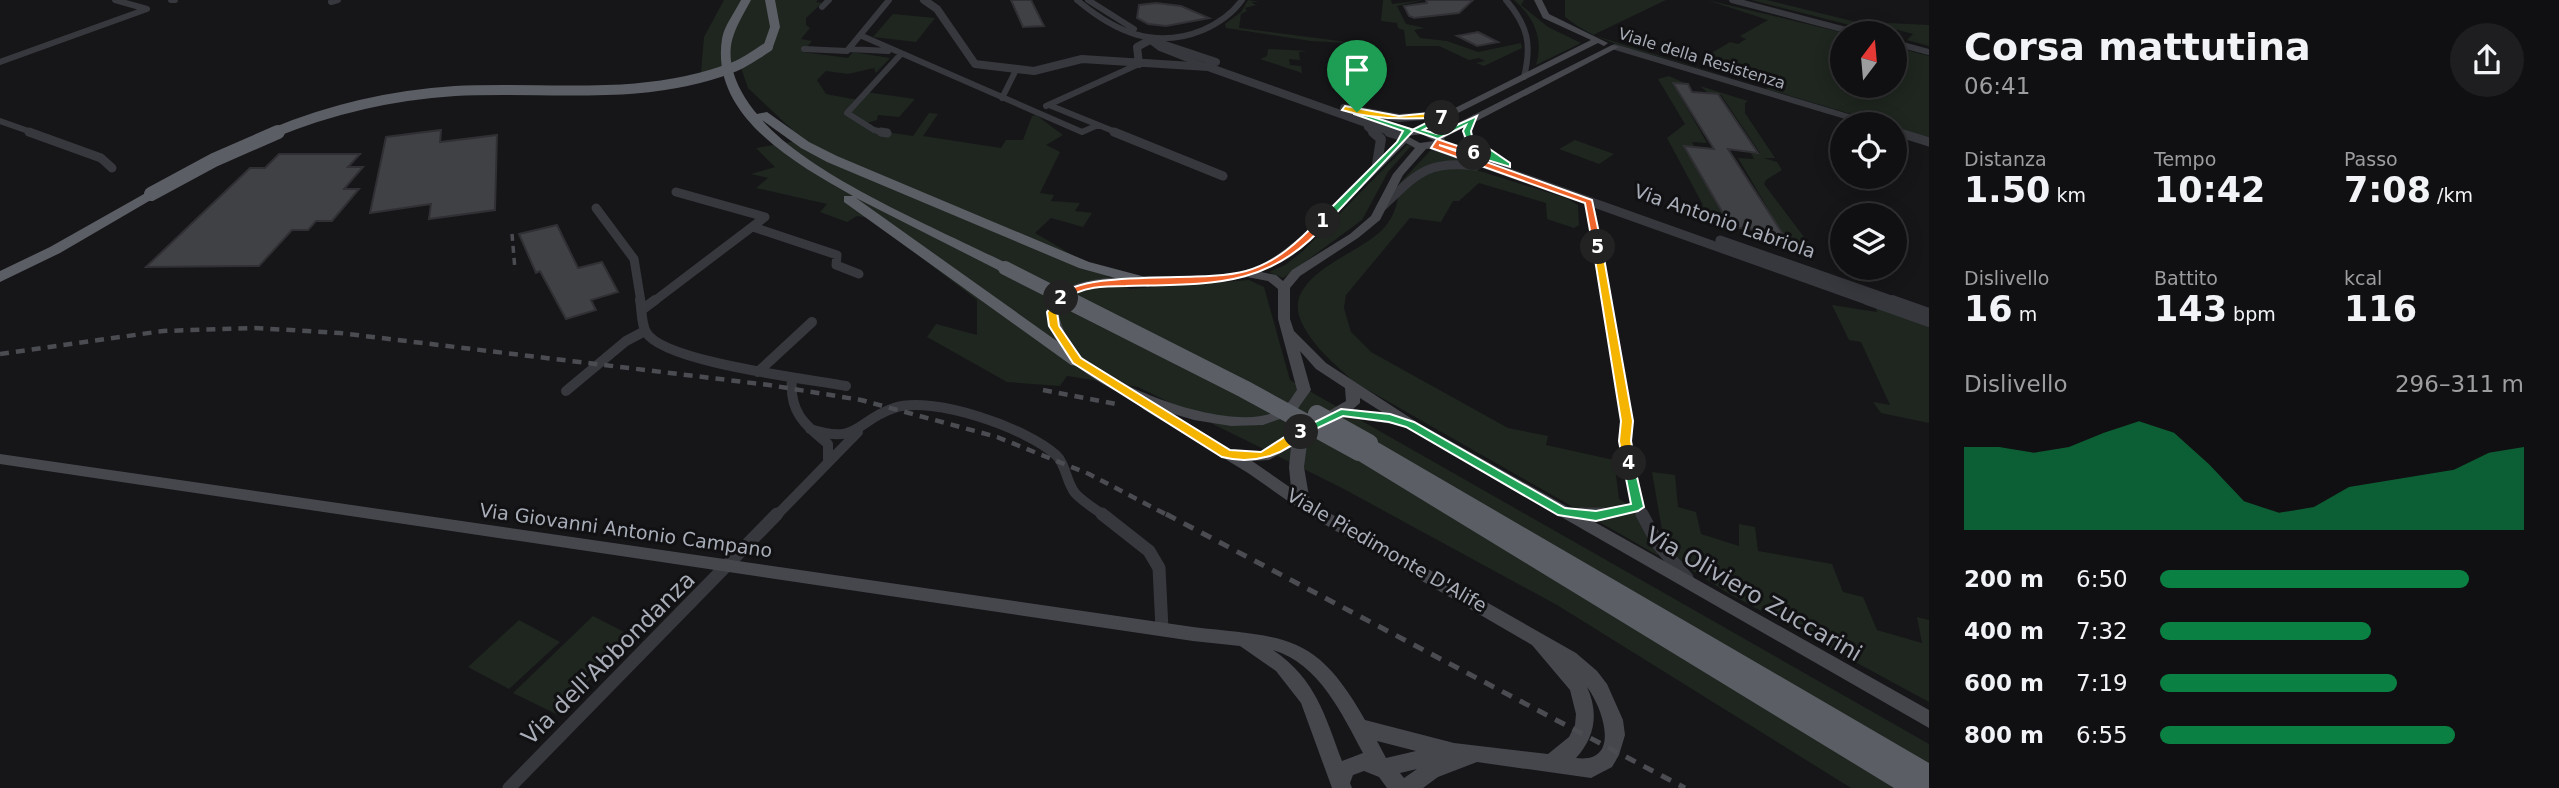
<!DOCTYPE html>
<html lang="it">
<meta charset="utf-8">
<style>
body{margin:0;font-family:"DejaVu Sans",sans-serif;background:#1e1e20;color:#f1f3f6;height:100vh;display:flex;flex-direction:column;font-size:26px;white-space:nowrap}
*{box-sizing:border-box;margin:0}
p{font-size:23px;color:#9c9d9f}
.icon{flex:none;width:38px;height:38px;fill:none;stroke:currentColor;stroke-width:2;stroke-linecap:round;stroke-linejoin:round}
.map{position:relative;flex:1;overflow:hidden}
.panel{display:flex;flex-direction:column;background:#101012;width:630px}
.panel>*{flex:none}
.needle{width:46px;rotate:16deg}
.buttons{position:absolute;left:1830px;top:21px;display:grid;gap:14px}
.buttons a{display:grid;place-items:center;width:77px;height:77px;border-radius:50%;background:#101012;box-shadow:0 4px 18px #0003,0 0 0 2px #303032;font-size:35px}
.pin{position:absolute;display:grid;place-items:center;width:60px;height:60px;color:#fff;margin:-72px -30px;border-radius:50% 50% 50% 0;rotate:-45deg;box-shadow:0 0 7px #0007}
.pin .icon{rotate:45deg}
.km{position:absolute;width:35px;height:35px;margin:-18px;border-radius:50%;background:#222;color:#fff;font-size:19px;line-height:35px;text-align:center}
.round{display:grid;place-items:center;flex:none;width:74px;height:74px;border-radius:37px;background:#1e1e20}
.overview{display:flex;align-items:center;justify-content:space-between;height:119px;padding:0 35px}
h1{font-size:38px;font-weight:600;line-height:52px}
.stats{display:grid;grid-template-columns:repeat(3,1fr);gap:10px;height:119px;padding:7px 35px}
.stats div{display:grid;align-content:center}
.stats b{font-size:35px;font-weight:600}
.stats small{font-size:19px;font-weight:400}
.stats p{font-size:19px}
.chart{height:196px;padding:14px 35px}
.chart p{display:flex;justify-content:space-between}
.chart svg{width:100%;height:126px;margin-top:7px;fill:#0b8043;opacity:.7}
ul{padding:0 35px;list-style:none;font-size:23px}
li{display:grid;grid-template-columns:112px 84px 1fr;align-items:center;height:52px}
li i{height:18px;border-radius:9px;background:#0b8043}
main{display:flex;flex:1;min-height:0}
.map>svg:first-child{display:block}
</style>
<main>
<div class="map">
<svg width="1929" height="788" viewBox="0 0 1929 788">
<rect width="100%" height="100%" fill="#161618"/>
<path fill="#1e261f" d="M 724,0 L 818,0 L 816,2 L 822,3 L 806,18 L 806,25 L 810,28 L 801,39 L 812,41 L 803,52 L 848,58 L 853,52 L 890,58 L 876,73 L 874,68 L 848,74 L 826,71 L 817,80 L 826,94 L 858,100 L 866,92 L 915,99 L 899,117 L 878,115 L 877,120 L 864,124 L 873,130 L 913,136 L 929,113 L 938,114 L 923,136 L 1001,148 L 1006,140 L 1023,140 L 1032,116 L 1036,115 L 1063,135 L 1046,145 L 1060,152 L 1040,193 L 1054,195 L 1051,201 L 1080,203 L 1075,211 L 1092,213 L 1083,227 L 1051,218 L 1035,233 L 1130,289 L 1249,280 L 1264,287 L 1290,380 L 1929,744 L 1929,788 L 1851,788 L 1557,605 L 1342,488 L 1138,387 L 1067,376 L 1060,386 L 1007,382 L 927,337 L 936,324 L 977,335 L 977,300 L 869,218 L 857,216 L 847,222 L 820,212 L 827,204 L 756,188 L 768,178 L 751,174 L 775,167 L 756,148 L 803,140 L 748,88 L 741,68 L 701,72 L 704,37 Z
M 1248,0 L 1260,2 L 1251,2 L 1256,5 L 1245,8 L 1247,11 L 1241,14 L 1239,28 L 1362,44 L 1311,41 L 1226,28 L 1225,24 L 1241,12 Z
M 1383,0 L 1391,0 L 1392,4 L 1424,0 L 1397,6 L 1406,24 L 1425,28 L 1414,30 L 1420,38 L 1447,41 L 1478,52 L 1521,43 L 1522,48 L 1484,66 L 1476,63 L 1485,61 L 1479,58 L 1469,60 L 1439,46 L 1406,46 L 1404,30 L 1398,28 L 1397,23 L 1381,21 Z
M 1514,0 L 1524,0 L 1521,5 L 1548,27 L 1581,43 L 1536,65 C 1544,39 1534,17 1514,0 Z
M 1565,0 L 1666,0 L 1593,35 L 1766,89 L 1778,80 L 1703,58 L 1730,42 L 1738,44 L 1746,39 L 1740,36 L 1768,20 L 1707,0 L 1844,33 L 1843,86 L 1895,86 L 1895,47 L 1929,56 L 1929,138 L 1895,128 L 1895,124 L 1884,124 C 1817,104 1750,84 1684,64 C 1644,51 1598,44 1565,17 Z
M 1751,0 L 1767,0 L 1901,33 L 1896,37 L 1895,33 L 1881,33 Z
M 893,14 L 935,18 L 916,42 L 873,37 Z
M 1867,22 L 1929,25 L 1929,46 L 1907,40 L 1913,34 Z
M 1268,49 L 1308,51 L 1299,52 L 1300,60 L 1289,59 L 1290,65 L 1301,66 L 1302,73 L 1260,59 L 1267,56 Z
M 1669,76 L 1687,84 L 1673,83 L 1707,143 L 1692,142 L 1694,146 L 1684,146 L 1731,229 L 1697,214 L 1703,205 L 1667,138 L 1685,124 L 1658,79 Z
M 1700,86 L 1748,101 L 1745,103 L 1745,113 L 1775,158 L 1764,158 L 1777,162 L 1782,170 L 1766,180 L 1764,184 L 1810,245 L 1809,252 L 1788,251 L 1770,242 L 1787,241 L 1738,158 L 1754,159 L 1751,153 L 1760,153 L 1721,95 L 1708,93 Z
M 1575,140 L 1614,154 L 1599,164 L 1559,149 Z
M 1407,145 L 1411,146 L 1388,172 L 1362,220 L 1283,278 L 1269,272 L 1285,265 L 1303,251 Z
M 1431,150 L 1465,161 L 1460,165 L 1566,198 L 1578,205 L 1579,225 L 1574,228 L 1547,219 L 1546,203 L 1479,183 L 1459,201 L 1453,201 L 1441,222 L 1410,218 L 1346,295 L 1344,308 L 1351,332 L 1371,352 L 1508,428 L 1548,436 L 1546,445 L 1614,460 L 1619,499 L 1640,511 L 1664,552 L 1657,555 L 1354,382 C 1335,364 1312,346 1301,321 C 1281,275 1361,254 1384,228 C 1395,216 1399,200 1399,184 Z
M 1874,304 L 1929,325 L 1929,423 L 1881,413 L 1873,402 L 1890,405 L 1861,342 L 1849,340 L 1832,305 L 1877,312 Z
M 1652,472 L 1675,475 L 1678,507 L 1696,512 L 1701,534 L 1739,546 L 1739,524 L 1755,527 L 1758,551 L 1832,564 L 1843,592 L 1863,597 L 1877,630 L 1922,643 L 1917,617 L 1929,620 L 1929,702 L 1728,593 L 1683,565 L 1662,530 Z
M 593,616 L 632,636 L 556,714 L 513,693 Z
M 519,620 L 560,642 L 509,689 L 468,667 Z"/>
<path fill="#404145" stroke="#303034" stroke-width="2" d="M 1011,0 L 1031,0 L 1044,26 L 1023,27 Z
M 1426,0 L 1473,0 L 1459,13 L 1414,18 L 1409,16 L 1404,6 L 1427,3 Z
M 1156,3 L 1181,6 L 1209,18 L 1166,26 L 1148,24 L 1137,18 L 1139,5 Z
M 1478,32 L 1498,42 L 1477,46 L 1457,36 Z
M 1673,83 L 1688,84 L 1692,92 L 1718,94 L 1758,153 L 1728,149 L 1788,242 L 1770,240 L 1764,231 L 1731,227 L 1684,146 L 1714,149 Z
M 441,130 L 440,142 L 497,135 L 495,210 L 429,219 L 431,204 L 370,213 L 386,137 Z
M 279,154 L 360,154 L 348,167 L 363,167 L 344,189 L 359,189 L 332,221 L 316,221 L 308,230 L 292,230 L 259,266 L 146,267 L 250,168 L 265,168 Z
M 557,225 L 578,268 L 602,262 L 618,292 L 591,300 L 596,310 L 566,319 L 540,271 L 536,273 L 519,234 Z"/>
<g fill="none" stroke-linecap="round" stroke-linejoin="round">
<path stroke="#37383d" stroke-width="6" d="M 171,0 L 175,0
M 1077,0 C 1115,32 1155,50 1203,30 C 1219,23 1232,14 1242,0
M 1088,0 L 1134,29
M 1506,0 C 1528,26 1532,44 1524,77
M 1732,0 L 1857,33
M 331,2 L 338,0
M 822,7 L 829,0
M 862,36 L 1082,132 L 1098,125
M 1147,38 L 1160,48 L 1208,67
M 1895,43 L 1929,52
M 1615,47 L 1872,124
M 804,49 L 847,51 L 889,0
M 849,49 L 888,51
M 0,62 L 147,9 L 115,0
M 1002,98 L 1015,72
M 1049,105 L 1118,133
M 1046,106 L 1139,64
M 0,121 L 34,133
M 1895,131 L 1902,133
M 887,133 L 874,130 L 847,113 L 901,54
M 1467,133 L 1474,118"/>
<path stroke="#37383d" stroke-width="9" d="M 29,132 L 101,158 L 112,168
M 881,132 L 887,133
M 1114,132 L 1223,176
M 1467,132 L 1468,138 L 1507,165
M 1897,132 L 1929,142
M 1434,146 L 1872,302
M 1589,202 L 1608,302
M 1383,206 C 1417,174 1426,160 1476,166
M 596,208 L 634,259 L 641,302
M 753,227 L 837,255 L 836,265 L 859,274
M 1720,240 L 1897,302
M 653,302 L 765,217 L 676,192"/>
<path stroke="#37383d" stroke-width="10" d="M 640,300 C 642,309 641,324 646,332 C 662,362 809,379 846,386
M 1607,300 L 1627,421 L 1625,441 L 1638,507 L 1643,516
M 1867,300 L 1929,322
M 1892,300 L 1929,313
M 643,309 L 655,300
M 758,372 L 812,322
M 792,378 C 789,412 804,424 828,444 L 828,460
M 566,391 L 626,341 L 645,331
M 810,429 C 860,445 855,421 894,408 C 932,395 1027,428 1056,455 C 1066,464 1066,482 1075,493 C 1083,502 1095,509 1105,516
M 1568,513 L 1596,516 L 1638,507
M 776,516 L 858,432"/>
<path stroke="#37383d" stroke-width="13" d="M 1102,514 L 1149,551 L 1159,568 L 1162,629
M 1581,514 L 1604,514
M 1642,514 L 1658,544 L 1687,578
M 509,788 L 777,514"/>
<path stroke="#37383d" stroke-width="8" d="M 924,0 L 937,9 L 975,64 L 1034,71 L 1082,59 L 1208,67 L 1394,133
M 1139,64 L 1137,47 L 1150,40 L 1216,62
M 1344,108 L 1399,118 L 1451,114
M 1368,127 L 1375,133"/>
<path stroke="#37383d" stroke-width="10" d="M 1373,132 L 1381,139 L 1377,164
M 1389,132 L 1402,136"/>
<path fill="#45474d" fill-rule="evenodd" d="M 1534,0 L 1542,0 L 1549,14 L 1608,43 L 1604,46 L 1598,43 L 1426,129 L 1436,134 L 1612,45 L 1619,47 L 1444,138 L 1445,140 L 1441,147 L 1426,149 L 1403,175 L 1380,220 L 1358,238 L 1300,276 L 1290,288 L 1290,319 L 1294,331 L 1326,363 L 1415,421 L 1929,710 L 1929,728 L 1401,425 L 1341,417 L 1308,436 L 1304,467 L 1310,502 L 1576,653 L 1597,671 L 1607,684 L 1623,720 L 1625,735 L 1619,755 L 1612,767 L 1591,778 L 1477,762 L 1438,777 L 1423,788 L 1387,788 L 1379,777 L 1364,771 L 1353,775 L 1350,783 L 1352,788 L 1332,788 L 1301,703 L 1276,671 L 1240,646 L 1193,641 L 0,464 L 0,454 L 1193,627 C 1285,638 1315,631 1365,720 L 1454,743 L 1548,754 L 1569,737 L 1575,725 L 1576,714 L 1570,690 L 1532,645 L 1305,513 L 1248,473 L 1143,409 L 1141,406 L 1143,403 C 1099,385 1055,362 1046,312 C 1050,304 1054,295 1061,291 C 1097,268 1186,280 1230,274 C 1281,266 1315,222 1349,188 C 1363,174 1377,161 1391,147 L 1396,142 L 1400,132 L 1411,130 L 1591,40 L 1543,18 ZM 1422,134 L 1434,141 L 1420,143 L 1407,136 ZM 1406,143 L 1415,148 L 1393,174 L 1371,216 L 1350,234 L 1292,270 L 1283,281 L 1276,275 L 1261,272 L 1289,258 L 1303,247 ZM 1247,277 L 1268,281 L 1278,289 L 1278,319 L 1297,390 C 1293,395 1289,403 1284,407 C 1242,439 1113,388 1080,355 C 1068,343 1062,328 1058,312 C 1062,305 1065,299 1072,295 C 1113,273 1197,290 1247,277 ZM 1300,351 L 1316,369 L 1345,388 L 1346,401 L 1303,426 L 1297,428 L 1295,431 L 1261,451 L 1234,451 L 1167,412 L 1194,420 L 1231,426 L 1263,425 L 1294,414 L 1311,390 ZM 1360,398 L 1385,414 L 1353,409 L 1360,403 ZM 1291,447 L 1289,467 L 1291,488 L 1252,461 L 1269,460 ZM 1273,650 C 1319,663 1343,716 1363,753 L 1342,761 C 1325,716 1316,679 1273,650 ZM 1587,687 C 1603,708 1622,764 1576,758 C 1595,737 1599,713 1587,687 ZM 1377,741 L 1416,751 L 1386,758 ZM 1417,769 L 1404,778 L 1400,773 Z"/>
<path fill="#5b5e65" fill-rule="evenodd" d="M 741,0 L 751,0 C 745,11 738,23 734,34 C 723,62 740,94 757,114 L 767,112 L 809,142 L 837,156 L 1089,262 L 1153,279 L 1156,282 L 1148,287 L 1079,268 L 827,162 L 801,148 L 762,120 C 813,178 939,229 1010,265 L 1012,268 L 1010,271 L 1000,271 L 856,198 L 1085,361 L 1077,366 L 1071,365 L 844,202 L 844,196 L 853,196 C 796,164 710,116 722,39 C 724,26 735,12 741,0 Z
M 765,0 L 775,0 L 780,27 L 773,47 L 768,50 L 763,47 L 770,27 Z
M 151,190 L 158,194 L 156,197 L 60,253 L 0,282 L 0,271 L 50,247 Z
M 1369,437 L 1929,763 L 1929,788 L 1894,788 L 1352,457 L 1350,452 L 1352,447 L 1362,446 L 1360,443 L 1362,439 Z"/>
<path stroke="#4a4c52" stroke-width="3.5" stroke-dasharray="7 5" stroke-linecap="butt" d="M 512,234 L 515,270"/>
<path stroke="#4a4c52" stroke-width="4.5" stroke-dasharray="9 7" stroke-linecap="butt" d="M 0,354 L 163,331 L 255,328 L 340,333 L 769,385 L 861,400 L 997,437 L 1089,474 L 1169,516
M 1043,390 L 1116,404"/>
<path stroke="#4a4c52" stroke-width="5" stroke-dasharray="11 9" stroke-linecap="butt" d="M 1166,514 L 1685,788"/>
<path stroke="#5b5e65" stroke-width="10" d="M 273,133 C 331,109 393,95 455,91 C 547,86 642,102 731,68 C 744,64 756,54 768,47"/>
<path stroke="#5b5e65" stroke-width="14" d="M 151,194 L 214,160 L 278,132
M 1005,268 L 1072,302"/>
<path stroke="#5b5e65" stroke-width="18" d="M 1068,300 L 1244,389 L 1359,452
M 1317,414 L 1369,443"/>
</g>
<path fill="#22a559" stroke="#fff" stroke-width="2" d="M 1354,111 L 1414,130 L 1327,223 L 1320,223 L 1320,219 L 1397,142 L 1403,131 L 1354,114 Z"/>
<path fill="#f0652b" stroke="#fff" stroke-width="2" d="M 1320,219 L 1328,221 C 1271,289 1208,284 1126,286 C 1106,286 1081,286 1065,300 L 1056,298 C 1084,267 1201,284 1246,271 C 1276,263 1299,241 1320,219 Z"/>
<path fill="#f5b400" stroke="#fff" stroke-width="2" d="M 1061,295 L 1066,298 L 1057,312 L 1059,326 L 1081,358 L 1230,450 L 1261,452 L 1297,429 L 1307,432 C 1285,456 1253,465 1222,457 L 1073,363 L 1049,326 L 1047,312 Z"/>
<path fill="#22a559" stroke="#fff" stroke-width="2" d="M 1341,409 L 1390,414 L 1414,422 L 1565,508 L 1596,511 L 1631,504 L 1623,463 L 1633,460 L 1644,507 L 1638,511 L 1596,521 L 1558,515 L 1406,427 L 1389,422 L 1343,416 L 1305,434 L 1295,432 Z"/>
<path fill="#f5b400" stroke="#fff" stroke-width="2" d="M 1598,244 L 1602,247 L 1633,421 L 1631,441 L 1635,463 L 1629,467 L 1623,463 L 1619,441 L 1621,421 L 1593,247 Z"/>
<path fill="#f0652b" stroke="#fff" stroke-width="2" d="M 1437,139 L 1478,153 L 1474,155 L 1439,145 L 1592,200 L 1602,247 L 1598,250 L 1593,247 L 1585,203 L 1431,148 Z"/>
<path fill="#22a559" stroke="#fff" stroke-width="2" d="M 1440,116 L 1446,118 L 1423,130 L 1437,134 L 1477,116 L 1471,131 L 1472,137 L 1510,163 L 1510,167 L 1471,155 L 1474,150 L 1487,155 L 1466,139 L 1463,131 L 1466,125 L 1438,139 L 1412,130 Z"/>
<path fill="#f5b400" stroke="#fff" stroke-width="2" d="M 1345,106 L 1399,116 L 1451,111 L 1454,114 L 1442,120 L 1439,117 C 1406,120 1373,120 1342,110 Z"/>
<g text-anchor="middle" stroke-width="6" stroke-linejoin="round" paint-order="stroke">
<g font-size="16" fill="#a8adb8" stroke="#111113">
<text transform="translate(1702 58) rotate(17)" y="6">Viale della Resistenza</text>
</g>
<g font-size="19" fill="#a8adb8" stroke="#111113">
<text transform="translate(1725 221) rotate(19)" y="7">Via Antonio Labriola</text>
<text transform="translate(626 530) rotate(8)" y="7">Via Giovanni Antonio Campano</text>
<text transform="translate(1387 550) rotate(30)" y="7">Viale Piedimonte D'Alife</text>
</g>
<g font-size="23" fill="#a8adb8" stroke="#111113">
<text transform="translate(1754 594) rotate(30)" y="8">Via Oliviero Zuccarini</text>
<text transform="translate(608 658) rotate(-45)" y="8">Via dell'Abbondanza</text>
</g>
</g>
</svg>
<div class="buttons">
<a><svg class="needle" viewBox="-14 -14 28 28"><path d="M0-13l5 13h-10z" fill="#e53935"/><path d="M0 13l5-13h-10z" fill="#9c9d9f"/></svg></a>
<a><svg class="icon" aria-label="locate" viewBox="0 0 24 24"><circle cx="12" cy="12" r="6"/><path d="M12 2v4M12 18v4M2 12h4M18 12h4"/></svg></a>
<a><svg class="icon" aria-label="layers" viewBox="0 0 24 24"><path d="M12 4l9 5-9 5-9-5zM3 14l9 5 9-5"/></svg></a>
</div>
<div class="pin" style="left:1357px;top:112px;background:#1e9e55"><svg class="icon" aria-label="arrive" viewBox="0 0 24 24"><path d="M6 21V4h12l-3 4 3 4H6"/></svg></div>
<b class="km" style="left:1323px;top:221px">1</b>
<b class="km" style="left:1061px;top:298px">2</b>
<b class="km" style="left:1301px;top:432px">3</b>
<b class="km" style="left:1629px;top:463px">4</b>
<b class="km" style="left:1598px;top:247px">5</b>
<b class="km" style="left:1474px;top:153px">6</b>
<b class="km" style="left:1442px;top:118px">7</b>
</div>
<section class="panel">
<div class="overview"><div><h1>Corsa mattutina</h1><p>06:41</p></div><a class="round"><svg class="icon" aria-label="share" viewBox="0 0 24 24"><path d="M12 15V3M7 8l5-5 5 5M5 13v7h14v-7"/></svg></a></div>
<div class="stats">
<div><p>Distanza</p><b>1.50<small> km</small></b></div>
<div><p>Tempo</p><b>10:42</b></div>
<div><p>Passo</p><b>7:08<small> /km</small></b></div>
</div>
<div class="stats">
<div><p>Dislivello</p><b>16<small> m</small></b></div>
<div><p>Battito</p><b>143<small> bpm</small></b></div>
<div><p>kcal</p><b>116</b></div>
</div>
<div class="chart"><p><span>Dislivello</span>296–311 m</p>
<svg viewBox="0 0 160 44" preserveAspectRatio="none"><path d="M0 44V15L10 15L20 17L30 15L40 10L50 6L60 10L70 21L80 34L90 38L100 36L110 29L120 27L130 25L140 23L150 17L160 15V44z"/></svg>
</div>
<ul>
<li><b>200 m</b>6:50<i style="width:85%"></i></li>
<li><b>400 m</b>7:32<i style="width:58%"></i></li>
<li><b>600 m</b>7:19<i style="width:65%"></i></li>
<li><b>800 m</b>6:55<i style="width:81%"></i></li>
</ul>
</section>
</main>
